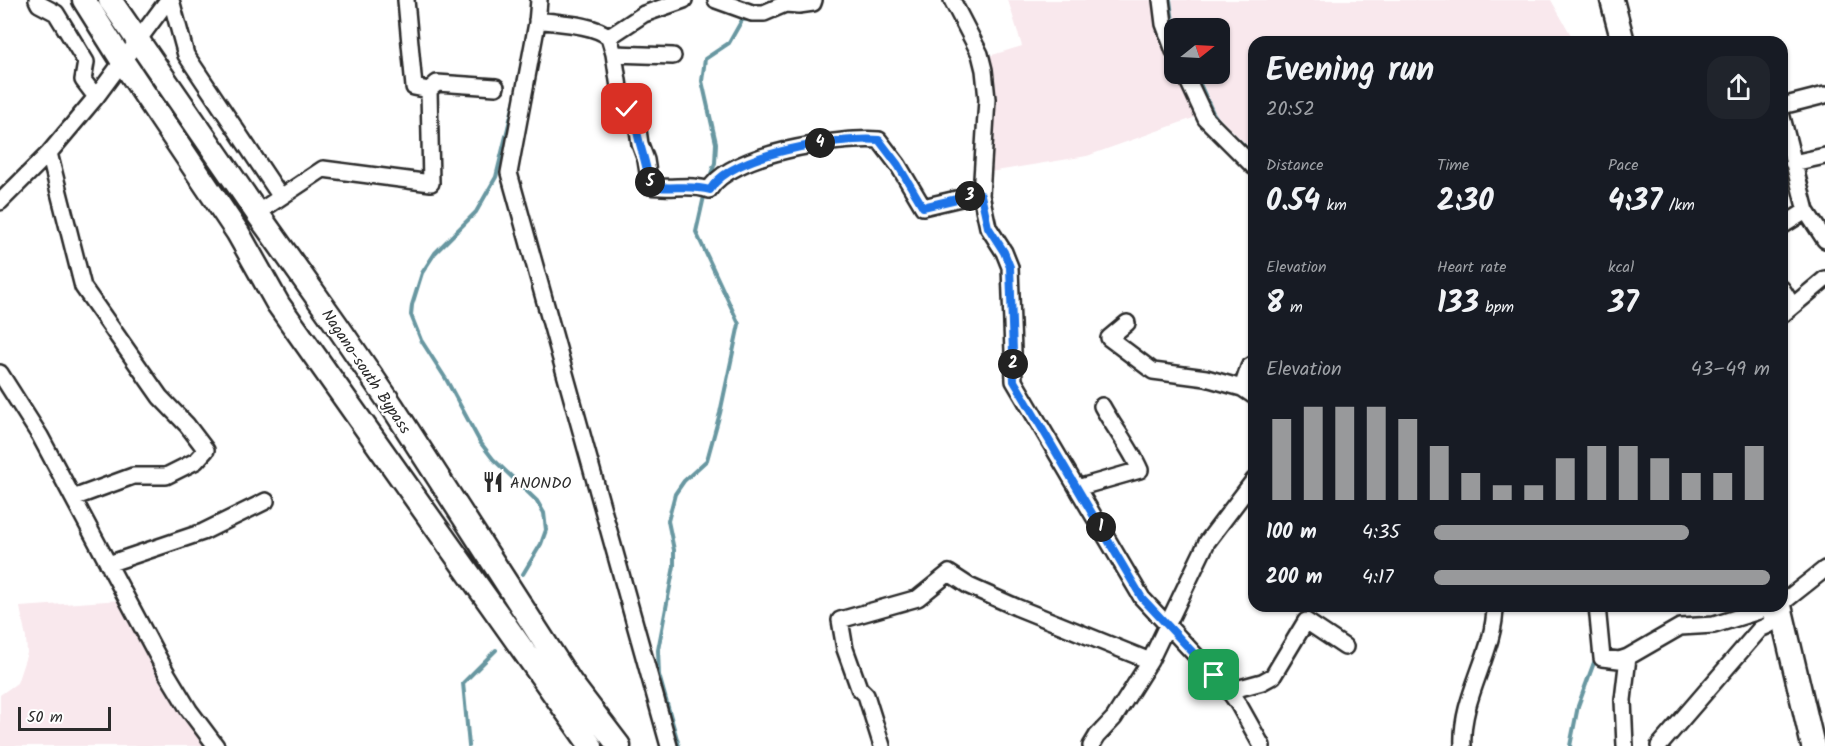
<!DOCTYPE html>
<meta charset="utf-8">
<style>
body{margin:0;font-family:Kalam,sans-serif;background:#20242c;color:#f1f3f6;height:100vh;display:flex;flex-direction:column;font-size:22px;white-space:nowrap}
*{box-sizing:border-box;margin:0}
p{font-size:20px;color:#9ea1a6}
.icon{flex:none;width:33px;height:33px;fill:none;stroke:currentColor;stroke-width:2;stroke-linecap:round;stroke-linejoin:round}
.map{position:relative;flex:1;overflow:hidden}
.sheet{position:absolute;left:1248px;top:36px;width:540px;height:576px;display:flex;flex-direction:column;background:#171b24;border-radius:18px;box-shadow:0 2px 4px #0004}
.sheet>*{flex:none}
.needle{width:39px;rotate:72deg}
.tools{position:absolute;left:1164px;top:18px;display:grid;gap:12px}
.tools a{display:grid;place-items:center;width:66px;height:66px;border-radius:12px;background:#171b24;box-shadow:0 2px 4px #0004;font-size:30px}
.scale{position:absolute;left:18px;bottom:15px;width:93px;box-sizing:border-box;padding-left:6px;border:3px solid #2b2b2b;border-top:0;font-size:16px;line-height:21px;white-space:nowrap;color:#2b2b2b;-webkit-text-stroke:4px #fff;paint-order:stroke}
.pin{position:absolute;display:grid;place-items:center;width:51px;height:51px;color:#fff;margin:-26px;border-radius:12px;box-shadow:0 3px 9px #0006}
.km{position:absolute;width:30px;height:30px;margin:-15px;border-radius:50%;background:#222;color:#fff;font-size:16px;line-height:30px;text-align:center}
.round{display:grid;place-items:center;flex:none;width:63px;height:63px;border-radius:18px;background:#20242c}
.summary{display:flex;align-items:center;justify-content:space-between;height:102px;padding:0 18px}
h1{font-size:33px;font-weight:700;line-height:45px}
.figures{display:grid;grid-template-columns:repeat(3,1fr);gap:9px;height:102px;padding:6px 18px}
.figures div{display:grid;align-content:center}
.figures b{font-size:30px;font-weight:700}
.figures small{font-size:16px;font-weight:400}
.figures p{font-size:16px}
.chart{height:168px;padding:12px 18px}
.chart p{display:flex;justify-content:space-between}
.chart svg{width:100%;height:108px;margin-top:6px;stroke:#98999b;stroke-width:6}
ul{padding:0 18px;list-style:none;font-size:20px}
li{display:grid;grid-template-columns:96px 72px 1fr;align-items:center;height:45px}
li i{height:15px;border-radius:8px;background:#98999b}
.map>svg:first-child{display:block}
</style>
<div class="map">
<svg width="1825" height="746" viewBox="0 0 1825 746">
<rect width="100%" height="100%" fill="#fff"/>
<filter id="ink" filterUnits="userSpaceOnUse"><feTurbulence type="fractalNoise" baseFrequency=".0167" numOctaves="2"/><feDisplacementMap in="SourceGraphic" scale="12" xChannelSelector="R" yChannelSelector="G"/><feConvolveMatrix kernelMatrix="1 2 1 2 8 2 1 2 1" color-interpolation-filters="sRGB"/></filter>
<g filter="url(#ink)">
<path fill="#f9e8ed" d="M 1008,0 L 1156,0 L 1174,57 L 1174,74 L 1178,81 L 1183,80 L 1199,116 L 1087,156 L 990,172 L 993,85 L 989,56 L 1022,46 Z
M 1172,0 L 1551,0 L 1575,42 L 1254,42 L 1254,152 L 1214,112 L 1199,74 L 1220,74 L 1220,28 L 1177,28 L 1174,21 Z
M 121,600 L 210,746 L 0,746 L 0,695 L 17,683 L 27,653 L 26,638 L 20,607 Z"/>
<g fill="none" stroke-linecap="round" stroke-linejoin="round">
<path stroke="#6897a1" stroke-width="4" d="M 1170,0 L 1174,29
M 1197,77 L 1213,113 L 1220,123 L 1254,155
M 518,82 L 525,48
M 516,95 L 496,177 L 476,212 L 435,253 L 422,273 L 412,305 L 411,315 L 421,340 L 446,379 L 480,442 L 493,459 L 537,501 L 544,513 L 546,530 L 541,544 L 523,574
M 708,182 L 715,163 L 716,143 L 702,81 L 705,59 L 729,43 L 742,20 L 750,19
M 469,746 L 463,683 L 496,650
M 679,746 L 659,675 L 658,650 L 674,566 L 674,550 L 668,521 L 675,494 L 684,481 L 707,460 L 720,413 L 739,324 L 696,232 L 705,192
M 1570,746 L 1578,706 L 1596,657"/>
<defs>
<path id="minor" d="M 37,0 L 39,4 L 56,13 L 86,62 L 83,80 L 96,97
M 171,0 L 186,55 L 281,197
M 539,0 L 537,23 L 509,173 L 669,746
M 716,0 L 752,13 L 764,13 L 785,4 L 799,5 L 813,3 L 814,0
M 952,0 L 980,54 L 984,70 L 987,99 L 981,195 L 988,227 L 1004,252 L 1010,267 L 1014,381 L 1142,598 L 1229,691 L 1239,705 L 1262,746
M 1161,0 L 1164,24 L 1174,51
M 537,20 C 557,23 594,24 609,37
M 614,54 L 620,94 L 627,109 L 637,123 L 640,144 L 646,160 L 650,186 C 670,190 691,183 709,190 C 730,153 839,137 879,140 L 898,165 L 923,207 L 965,197 L 981,195
M 673,56 L 614,54 L 609,37 L 644,14 L 684,0
M 1185,74 L 1206,119 L 1254,167
M 429,90 L 437,83 L 496,87
M 1782,106 L 1825,95
M 1782,117 L 1806,211 L 1825,240
M 49,153 L 83,287 L 160,397 L 187,425 L 206,450 L 196,461 L 166,476 L 133,476 L 73,498
M 1793,163 L 1825,156
M 0,202 L 49,153 L 96,97 L 168,0
M 257,213 L 323,169 L 431,183 L 429,90 L 414,87 L 406,0
M 1782,226 L 1806,211
M 1782,289 L 1792,305
M 1782,315 L 1825,279
M 1127,323 L 1109,338 L 1153,371 L 1206,378 L 1242,388 L 1254,396
M 0,373 L 40,436 L 166,672 L 189,710 L 216,746
M 1242,388 L 1249,367 L 1254,364
M 1077,488 L 1140,470 C 1130,447 1114,428 1102,406
M 108,564 L 203,532 L 266,501
M 1782,603 L 1825,569
M 1597,606 L 1602,658 L 1619,660 L 1628,657 L 1680,627 L 1714,625 L 1775,606
M 1229,691 L 1262,682 L 1273,676 L 1306,621 L 1345,647
M 882,746 L 866,695 L 859,688 L 845,649 L 840,620 L 918,598 L 949,573 L 969,586 L 1016,607 L 1150,661
M 1091,746 L 1097,736 L 1114,718 L 1150,661 L 1207,542 L 1254,480
M 1463,746 C 1460,697 1495,653 1495,606
M 1625,746 L 1623,700 L 1628,657
M 1659,746 L 1760,629 L 1769,625 L 1779,606"/>
<path id="highway" d="M 84,0 L 123,62 L 238,233 L 278,304 L 591,746
M 110,0 L 257,213 L 336,324 L 392,406 L 571,683 L 619,746
M 1612,0 L 1623,42
M 1780,606 L 1813,746"/>
</defs>
<use href="#minor" stroke="#2b2b2b" stroke-width="20"/>
<use href="#highway" stroke="#2b2b2b" stroke-width="27"/>
<use href="#minor" stroke="#fff" stroke-width="15"/>
<use href="#highway" stroke="#fff" stroke-width="22"/>
</g>
</g>
<g fill="none" stroke-linecap="round" stroke-linejoin="round" filter="url(#ink)">
<defs>
<path id="route" d="M 627,109 C 638,125 635,126 640,144 C 644,158 648,171 650,186 C 670,190 690,184 710,190 C 730,153 839,137 879,140 L 898,165 L 923,207 L 965,197 L 981,195 L 988,227 L 1004,252 L 1010,267 L 1014,381 L 1142,598 L 1214,675"/>
</defs>
<use href="#route" stroke="#fff" stroke-width="12"/>
<use href="#route" stroke="#1a73e8" stroke-width="8"/>
</g>
<defs>
<symbol id="restaurant-bare" viewBox="-9 -9 18 18"><path d="M-5-6h1v4h1v-4h1v4h1v-4h1v5L-1.5 .5V6h-2V.5L-5-1ZM5-6V6H3V1.5H1.5Q1.5-4 5-6Z" fill="#2b2b2b" stroke="#fff" stroke-width="2.5" paint-order="stroke"/></symbol>
</defs>
<g fill-rule="evenodd">
<use href="#restaurant-bare" x="478" y="467" width="30" height="30"/>
</g>
<g text-anchor="middle" stroke-width="4.5" stroke-linejoin="round" paint-order="stroke">
<g font-size="16" fill="#2b2b2b" stroke="#fff">
<text transform="translate(367 371) rotate(56)" y="6">Nagano-south Bypass</text>
</g>
<g font-size="16" fill="#2b2b2b" stroke="#fff" text-anchor="start">
<text x="510" y="488">ANONDO</text>
</g>
</g>
</svg>
<div class="tools">
<a><svg class="needle" viewBox="-14 -14 28 28"><path d="M0-13l5 13h-10z" fill="#e53935"/><path d="M0 13l5-13h-10z" fill="#9ea1a6"/></svg></a>
</div>
<div class="scale">50 m</div>
<div class="pin" style="left:1214px;top:675px;background:#1e9e55"><svg class="icon" aria-label="arrive" viewBox="0 0 24 24"><path d="M6 21V4h12l-3 4 3 4H6"/></svg></div>
<div class="pin" style="left:627px;top:109px;background:#d93025"><svg class="icon" aria-label="check" viewBox="0 0 24 24"><path d="M5 12l5 5 9-10"/></svg></div>
<b class="km" style="left:1101px;top:527px">1</b>
<b class="km" style="left:1013px;top:364px">2</b>
<b class="km" style="left:970px;top:196px">3</b>
<b class="km" style="left:820px;top:143px">4</b>
<b class="km" style="left:650px;top:182px">5</b>
<section class="sheet">
<div class="summary"><div><h1>Evening run</h1><p>20:52</p></div><a class="round"><svg class="icon" aria-label="share" viewBox="0 0 24 24"><path d="M12 15V3M7 8l5-5 5 5M5 13v7h14v-7"/></svg></a></div>
<div class="figures">
<div><p>Distance</p><b>0.54<small> km</small></b></div>
<div><p>Time</p><b>2:30</b></div>
<div><p>Pace</p><b>4:37<small> /km</small></b></div>
</div>
<div class="figures">
<div><p>Elevation</p><b>8<small> m</small></b></div>
<div><p>Heart rate</p><b>133<small> bpm</small></b></div>
<div><p>kcal</p><b>37</b></div>
</div>
<div class="chart"><p><span>Elevation</span>43–49 m</p>
<svg viewBox="0 0 160 44" preserveAspectRatio="none"><path d="M5 44V11M15 44V6M25 44V6M35 44V6M45 44V11M55 44V22M65 44V33M75 44V38M85 44V38M95 44V27M105 44V22M115 44V22M125 44V27M135 44V33M145 44V33M155 44V22"/></svg>
</div>
<ul>
<li><b>100 m</b>4:35<i style="width:76%"></i></li>
<li><b>200 m</b>4:17<i style="width:100%"></i></li>
</ul>
</section>
</div>
